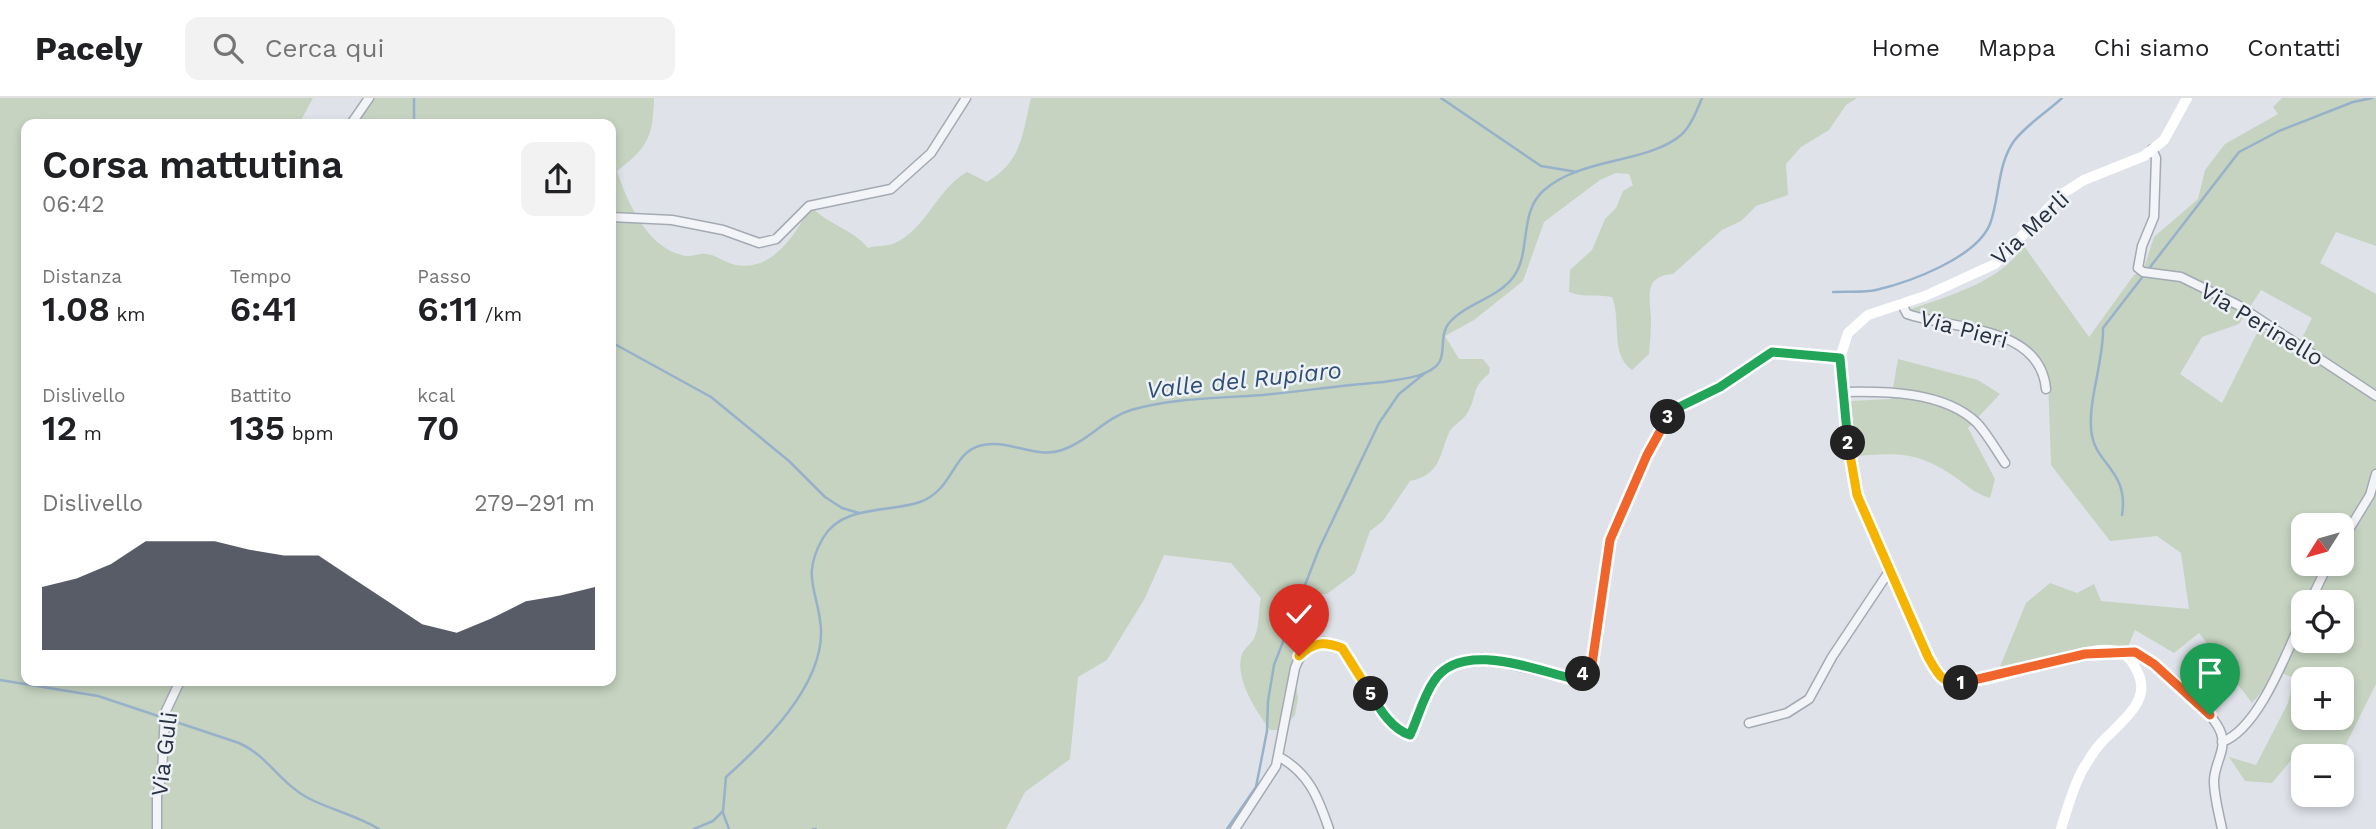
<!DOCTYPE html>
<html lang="it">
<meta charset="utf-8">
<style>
body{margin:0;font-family:"Work Sans",sans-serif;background:#f2f2f2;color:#202124;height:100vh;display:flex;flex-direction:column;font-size:26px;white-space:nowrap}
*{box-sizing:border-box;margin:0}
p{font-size:23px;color:#757577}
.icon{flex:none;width:38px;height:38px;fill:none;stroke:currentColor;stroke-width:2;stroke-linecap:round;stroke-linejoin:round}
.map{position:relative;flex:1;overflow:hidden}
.panel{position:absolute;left:21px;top:21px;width:595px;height:567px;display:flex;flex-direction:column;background:#fff;border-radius:14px;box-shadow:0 4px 10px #0003}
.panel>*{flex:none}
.needle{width:46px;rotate:233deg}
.controls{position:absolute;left:2291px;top:415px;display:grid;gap:14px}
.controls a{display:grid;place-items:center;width:63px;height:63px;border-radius:14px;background:#fff;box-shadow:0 4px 10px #0003;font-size:35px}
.pin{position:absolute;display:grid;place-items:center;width:60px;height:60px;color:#fff;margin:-72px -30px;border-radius:50% 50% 50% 0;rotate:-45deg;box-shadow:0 0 7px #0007}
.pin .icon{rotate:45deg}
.km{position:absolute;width:35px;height:35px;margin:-18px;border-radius:50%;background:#222;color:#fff;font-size:19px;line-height:35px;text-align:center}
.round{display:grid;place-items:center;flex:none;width:74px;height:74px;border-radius:14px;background:#f2f2f2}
.summary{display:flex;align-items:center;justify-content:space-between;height:119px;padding:0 21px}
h1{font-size:38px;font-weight:600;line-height:52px}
.figures{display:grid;grid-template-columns:repeat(3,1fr);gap:10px;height:119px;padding:7px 21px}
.figures div{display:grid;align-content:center}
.figures b{font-size:35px;font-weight:600}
.figures small{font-size:19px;font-weight:400}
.figures p{font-size:19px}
.chart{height:196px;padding:14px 21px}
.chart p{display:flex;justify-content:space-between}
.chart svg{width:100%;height:126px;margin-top:7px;fill:#111827;opacity:.7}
header{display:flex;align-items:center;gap:42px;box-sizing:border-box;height:98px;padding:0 35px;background:#fff;border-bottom:2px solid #e0e0e0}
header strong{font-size:33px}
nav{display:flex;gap:38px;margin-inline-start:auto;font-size:24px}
.search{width:490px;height:63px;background:#f2f2f2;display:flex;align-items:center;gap:18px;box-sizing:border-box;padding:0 24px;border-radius:14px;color:#757577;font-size:26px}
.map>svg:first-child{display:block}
</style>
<header>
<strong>Pacely</strong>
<div class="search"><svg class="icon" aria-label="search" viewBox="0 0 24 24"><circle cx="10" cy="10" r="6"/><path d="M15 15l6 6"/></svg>Cerca qui</div>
<nav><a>Home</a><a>Mappa</a><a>Chi siamo</a><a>Contatti</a></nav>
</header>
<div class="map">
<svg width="2376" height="731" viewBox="0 0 2376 731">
<rect width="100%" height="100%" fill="#dfe3e9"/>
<path fill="#c5d3c0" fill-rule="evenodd" d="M 0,0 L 313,0 L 299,26 L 26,26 L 26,583 L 611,583 L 611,26 L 351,26 L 367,0 L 654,0 C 653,38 648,50 617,73 C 628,106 647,150 685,158 C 692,159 699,155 706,156 C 717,157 725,165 736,167 C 773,174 796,135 811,108 C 827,127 852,130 868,150 C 876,147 887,149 895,145 C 927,130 936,92 967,74 L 987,84 C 1023,62 1022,36 1031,0 L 1857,0 L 1846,7 L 1829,32 L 1801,49 L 1786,66 L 1788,97 L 1756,108 L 1741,123 L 1722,132 L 1673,176 C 1643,178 1650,199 1651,222 C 1651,233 1650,244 1649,256 L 1632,272 C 1609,255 1622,223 1612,199 C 1597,196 1584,200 1569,194 L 1570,172 L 1592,152 L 1605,121 L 1616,110 L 1623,93 L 1633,87 L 1629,76 L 1616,75 L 1600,82 L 1544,124 L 1523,183 L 1474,222 L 1445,238 L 1459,261 L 1483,261 L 1490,270 L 1489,276 C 1470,290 1478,300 1466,317 C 1461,324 1451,328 1448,337 C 1439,360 1439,377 1410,383 L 1383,423 L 1370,433 L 1355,475 L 1327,496 L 1303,497 L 1294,575 L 1298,600 L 1295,617 L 1282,632 L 1270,632 C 1256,613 1234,580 1242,556 C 1245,549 1253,545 1255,538 C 1260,525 1258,513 1261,500 L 1231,465 L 1164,457 L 1145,500 L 1107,562 L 1078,579 L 1070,661 L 1025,694 L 1006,731 L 0,731 Z
M 2282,0 L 2376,0 L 2376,148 L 2336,134 L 2320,165 L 2376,196 L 2376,586 L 2340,658 L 2293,660 L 2272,685 L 2245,683 L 2229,659 L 2256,667 L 2288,605 L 2294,580 L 2279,574 L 2252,605 L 2199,535 L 2174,555 L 2135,532 L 2127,551 L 2100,548 L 1999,571 L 2026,505 L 2050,485 L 2077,495 L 2094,486 L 2101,503 L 2189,511 L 2181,455 L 2157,438 L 2110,443 L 2051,367 L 2048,281 L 2022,247 L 1908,212 C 1948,198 1999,185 2024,148 L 2089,239 L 2134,177 L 2143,173 L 2154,139 L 2198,101 L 2205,72 L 2225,46 L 2278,16 L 2273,9 ZM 2261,192 L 2312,220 L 2299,246 L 2259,231 L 2222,305 L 2180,276 L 2202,239 L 2239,226 ZM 2303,427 L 2342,427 L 2342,466 L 2303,466 ZM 2303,504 L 2342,504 L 2342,542 L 2303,542 ZM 2303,581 L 2342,581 L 2342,620 L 2303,620 Z
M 1898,261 L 1978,282 L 2000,296 L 1968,330 L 1995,381 L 1990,400 C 1973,395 1966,386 1952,377 C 1916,353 1897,355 1856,358 L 1850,303 L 1891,301 Z"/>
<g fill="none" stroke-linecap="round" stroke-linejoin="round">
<path stroke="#98b1ca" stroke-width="2.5" d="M 1441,0 L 1541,68 L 1577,74
M 414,26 L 414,0
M 1833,194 C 1847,193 1863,195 1876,192 C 1910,184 1976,160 1990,126 C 2000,99 1997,67 2014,43 C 2026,27 2047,14 2062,0
M 611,244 L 711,299 L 789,363 L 825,399 L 842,410 L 859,415
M 2122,417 C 2129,374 2097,366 2092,338 C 2086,307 2104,264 2103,230 L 2239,54 L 2279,33 L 2353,4 L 2372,0
M 0,582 L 98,598 L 239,645 C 267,657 281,686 308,700 C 331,712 356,717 379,731
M 723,715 L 729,731
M 694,731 L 713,723 L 723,713 L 726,679 C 764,645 823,588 821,532 C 819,493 800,480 823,440 C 843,406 889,415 920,404 C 953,392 952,356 979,348 C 1007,339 1035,362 1062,352 C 1087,344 1105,320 1131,312 C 1172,300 1220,300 1263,297 C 1303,293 1344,287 1384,284 C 1400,281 1422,280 1435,269 C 1448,259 1438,238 1449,225 C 1466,205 1499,200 1514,178 C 1531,154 1519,115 1543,93 C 1580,59 1647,66 1681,37 C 1691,28 1697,12 1702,0
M 813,731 L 816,731
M 1227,731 L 1256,689 L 1267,633 L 1268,603 L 1274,567 L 1319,451 L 1379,325 L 1399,296 L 1425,275"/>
<defs>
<path id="street" d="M 351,26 L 369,0
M 2152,51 L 2156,60 L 2154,119 L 2142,148 L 2138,170 L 2143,174 L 2181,179 L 2238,207 L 2376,298
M 611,119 L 672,122 L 723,132 L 759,145 L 776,141 L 809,108 L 891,91 L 931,55 L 966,0
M 1902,206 L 1907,216 C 1954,232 2040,227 2046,291
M 1842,294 C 1884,293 1944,293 1977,325 C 1988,337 1996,352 2005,365
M 2342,443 L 2370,397 L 2376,376
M 2310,504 L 2328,466
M 2123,556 L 2135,554 C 2157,565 2213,612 2221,635 C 2227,652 2214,666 2214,683 C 2214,698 2219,716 2222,731
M 1749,625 L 1787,615 L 1809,601 L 1832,559 L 1890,472
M 2222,644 C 2259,631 2287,553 2303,519
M 1278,658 C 1309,675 1318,699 1329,731
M 157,731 L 157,698 L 162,675 L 165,615 L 180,583
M 1235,731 L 1276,668 L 1295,570 C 1300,556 1309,546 1324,544 L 1342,550 C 1361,576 1377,627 1410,637 L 1434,582 L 1448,568 L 1482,560 L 1570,580 L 1591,573 L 1610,442 L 1647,357 L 1671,313 L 1720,289 L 1772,254 L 1840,260"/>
</defs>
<use href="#street" stroke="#a4aab3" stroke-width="11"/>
<use href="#street" stroke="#f2f4f7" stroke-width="8"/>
<path stroke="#fff" stroke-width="10" d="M 2061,731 C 2067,711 2073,689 2083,671 C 2089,662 2094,652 2101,645 C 2119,625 2152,604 2138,575 C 2135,568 2130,559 2122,555 C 2088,537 1980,602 1940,580 L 1857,397 L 1840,281 L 1840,260 L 1848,235 L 1868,217 L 1925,198 L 1995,166 L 2062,96 L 2084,82 L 2144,58 L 2164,42 L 2187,0"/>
</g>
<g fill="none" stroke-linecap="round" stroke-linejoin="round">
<defs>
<path id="split-1" d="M 1961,585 L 2085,556 L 2135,554 L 2154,566 L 2210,617"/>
<path id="split-2" d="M 1848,345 L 1857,397 L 1928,559 C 1937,574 1942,587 1961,585"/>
<path id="split-3" d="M 1668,319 L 1671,313 L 1720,289 L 1772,254 L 1840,260 L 1848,345"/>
<path id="split-4" d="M 1583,576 L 1591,573 L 1610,442 L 1647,357 L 1668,319"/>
<path id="split-5" d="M 1371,596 C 1380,612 1392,631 1410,637 C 1418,620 1423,599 1434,583 C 1460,542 1533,571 1570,580 L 1583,576"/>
<path id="split-6" d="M 1299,558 C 1314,544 1323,543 1342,550 L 1371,596"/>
</defs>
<use href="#split-1" stroke="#fff" stroke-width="14"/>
<use href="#split-2" stroke="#fff" stroke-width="14"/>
<use href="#split-3" stroke="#fff" stroke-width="14"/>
<use href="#split-4" stroke="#fff" stroke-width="14"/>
<use href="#split-5" stroke="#fff" stroke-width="14"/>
<use href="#split-6" stroke="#fff" stroke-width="14"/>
<use href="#split-1" stroke="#f0652b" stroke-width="9"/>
<use href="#split-2" stroke="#f5b400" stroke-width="9"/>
<use href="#split-3" stroke="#22a559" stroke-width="9"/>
<use href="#split-4" stroke="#f0652b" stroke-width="9"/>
<use href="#split-5" stroke="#22a559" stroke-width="9"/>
<use href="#split-6" stroke="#f5b400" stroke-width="9"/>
</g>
<g text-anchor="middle" stroke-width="5" stroke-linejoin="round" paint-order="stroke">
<g font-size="23" fill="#273140" stroke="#eef2f6">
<text transform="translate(2030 130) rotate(-43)" y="8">Via Merli</text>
<text transform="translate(2262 226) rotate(31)" y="8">Via Perinello</text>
<text transform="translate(1964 231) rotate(15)" y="8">Via Pieri</text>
<text transform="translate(164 656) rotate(-83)" y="8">Via Guli</text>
</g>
<g font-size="24" font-style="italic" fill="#304f76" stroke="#eef2f6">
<text transform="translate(1244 282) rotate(-6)" y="8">Valle del Rupiaro</text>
</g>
</g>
</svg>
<div class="controls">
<a><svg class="needle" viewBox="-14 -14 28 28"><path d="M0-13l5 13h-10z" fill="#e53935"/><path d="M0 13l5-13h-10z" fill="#757577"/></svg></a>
<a><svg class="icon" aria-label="locate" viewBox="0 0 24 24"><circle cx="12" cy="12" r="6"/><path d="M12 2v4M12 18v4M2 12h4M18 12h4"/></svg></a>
<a>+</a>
<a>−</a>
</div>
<div class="pin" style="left:2210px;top:617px;background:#1e9e55"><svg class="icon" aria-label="arrive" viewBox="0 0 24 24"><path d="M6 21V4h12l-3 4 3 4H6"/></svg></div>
<div class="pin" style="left:1299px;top:558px;background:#d93025"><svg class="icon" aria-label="check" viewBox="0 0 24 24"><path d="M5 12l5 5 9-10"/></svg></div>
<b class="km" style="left:1961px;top:585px">1</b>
<b class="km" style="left:1848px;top:345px">2</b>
<b class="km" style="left:1668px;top:319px">3</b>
<b class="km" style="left:1583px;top:576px">4</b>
<b class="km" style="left:1371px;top:596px">5</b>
<section class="panel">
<div class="summary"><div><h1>Corsa mattutina</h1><p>06:42</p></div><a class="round"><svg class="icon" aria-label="share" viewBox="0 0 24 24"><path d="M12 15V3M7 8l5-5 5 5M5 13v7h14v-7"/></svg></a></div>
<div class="figures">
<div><p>Distanza</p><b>1.08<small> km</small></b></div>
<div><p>Tempo</p><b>6:41</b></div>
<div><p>Passo</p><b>6:11<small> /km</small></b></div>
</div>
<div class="figures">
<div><p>Dislivello</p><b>12<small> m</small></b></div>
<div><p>Battito</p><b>135<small> bpm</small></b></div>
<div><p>kcal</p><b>70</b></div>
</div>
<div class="chart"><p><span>Dislivello</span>279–291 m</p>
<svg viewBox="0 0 160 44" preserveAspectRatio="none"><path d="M0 44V22L10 19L20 14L30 6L40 6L50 6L60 9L70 11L80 11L90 19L100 27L110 35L120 38L130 33L140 27L150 25L160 22V44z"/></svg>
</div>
</section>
</div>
